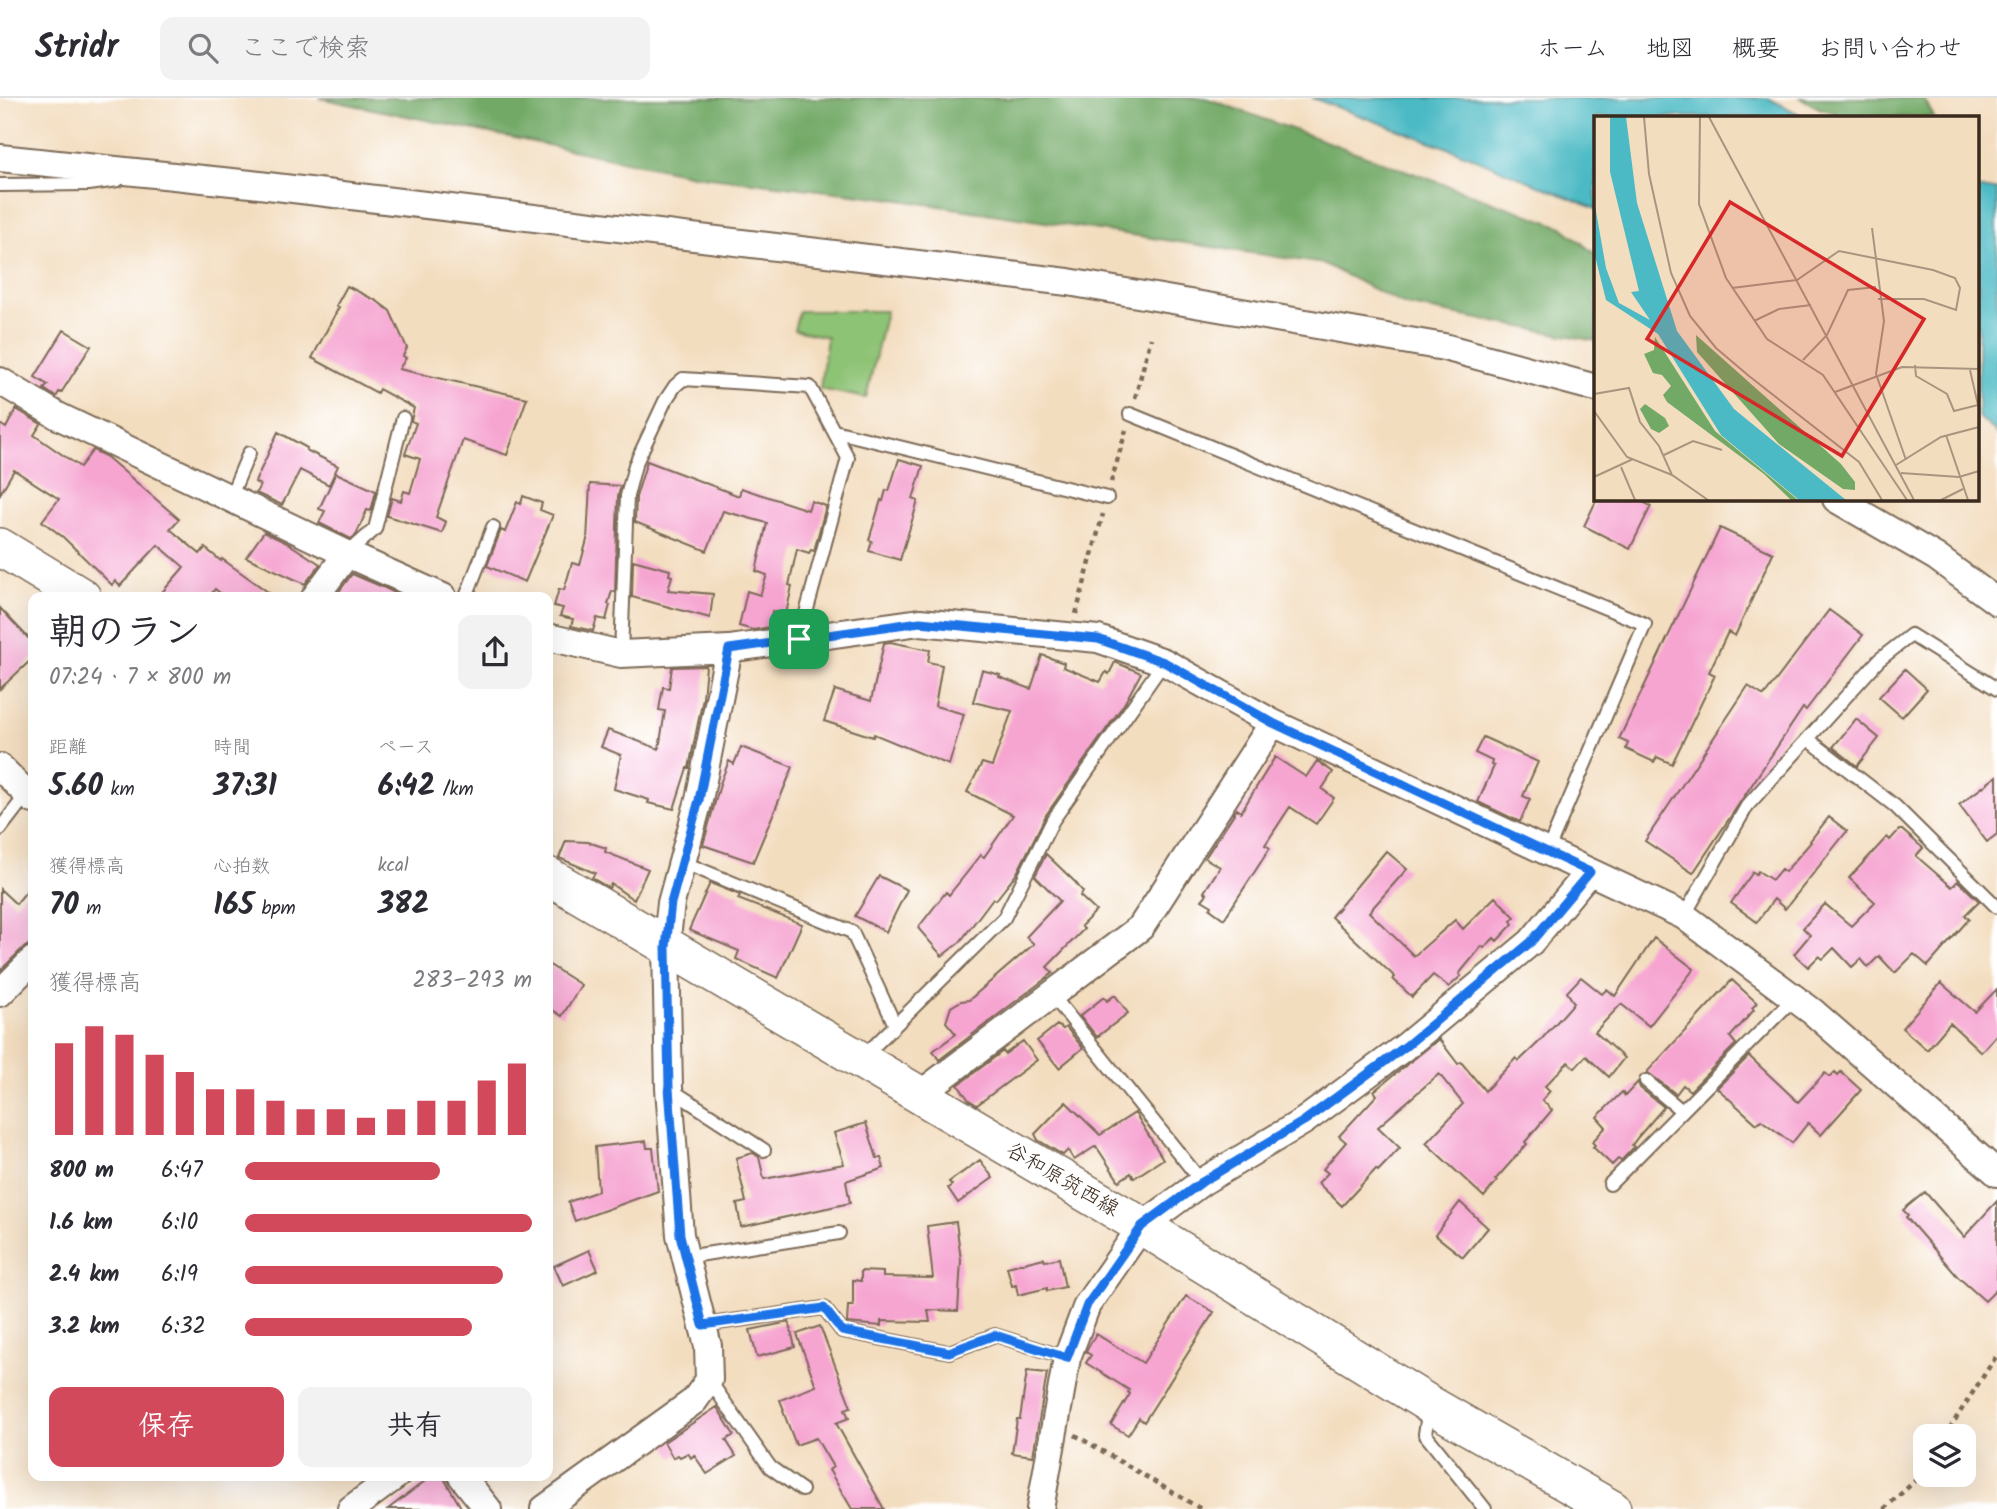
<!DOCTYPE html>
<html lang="ja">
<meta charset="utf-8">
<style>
body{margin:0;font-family:Kalam,"Klee One",sans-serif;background:#f2f2f3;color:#2b2b33;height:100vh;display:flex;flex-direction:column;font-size:26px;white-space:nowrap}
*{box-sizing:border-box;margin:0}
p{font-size:23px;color:#7c7c81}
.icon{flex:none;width:38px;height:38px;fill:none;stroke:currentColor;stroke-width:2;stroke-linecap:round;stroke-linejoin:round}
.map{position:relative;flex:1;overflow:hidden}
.sheet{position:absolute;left:28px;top:494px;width:525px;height:889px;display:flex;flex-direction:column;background:#fff;border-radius:14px;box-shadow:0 7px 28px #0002}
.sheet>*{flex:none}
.fabs{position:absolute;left:1913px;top:1326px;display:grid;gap:14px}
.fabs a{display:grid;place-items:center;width:63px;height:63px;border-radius:14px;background:#fff;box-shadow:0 7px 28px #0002;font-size:35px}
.pin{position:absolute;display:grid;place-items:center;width:60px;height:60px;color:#fff;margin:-30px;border-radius:14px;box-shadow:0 4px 10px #0006}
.round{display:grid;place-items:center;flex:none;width:74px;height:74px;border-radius:14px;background:#f2f2f3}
.overview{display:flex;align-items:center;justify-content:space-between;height:119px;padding:0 21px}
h1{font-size:38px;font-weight:700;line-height:52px}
.figures{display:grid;grid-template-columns:repeat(3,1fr);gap:10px;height:119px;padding:7px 21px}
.figures div{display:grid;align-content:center}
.figures b{font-size:30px;font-weight:700}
.figures small{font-size:19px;font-weight:400}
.figures p{font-size:19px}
.chart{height:196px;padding:14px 21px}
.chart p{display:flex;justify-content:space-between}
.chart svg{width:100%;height:126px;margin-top:7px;stroke:#d1495b;stroke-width:6}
.cta{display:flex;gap:14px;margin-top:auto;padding:14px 21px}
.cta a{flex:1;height:80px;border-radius:14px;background:#d1495b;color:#fff;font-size:28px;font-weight:700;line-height:80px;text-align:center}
.cta a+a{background:#f2f2f3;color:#2b2b33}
ul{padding:0 21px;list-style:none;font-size:23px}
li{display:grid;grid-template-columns:112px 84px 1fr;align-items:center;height:52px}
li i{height:18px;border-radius:9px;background:#d1495b}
header{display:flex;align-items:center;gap:42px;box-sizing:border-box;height:98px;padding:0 35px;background:#fff;border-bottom:2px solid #e1e1e2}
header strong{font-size:33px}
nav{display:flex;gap:38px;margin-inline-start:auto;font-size:24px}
.search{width:490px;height:63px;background:#f2f2f3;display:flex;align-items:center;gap:18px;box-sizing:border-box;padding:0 24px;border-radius:14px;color:#7c7c81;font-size:26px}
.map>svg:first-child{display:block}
</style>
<header>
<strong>Stridr</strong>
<div class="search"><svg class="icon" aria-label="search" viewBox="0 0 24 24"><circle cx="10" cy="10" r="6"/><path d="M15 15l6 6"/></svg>ここで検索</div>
<nav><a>ホーム</a><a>地図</a><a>概要</a><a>お問い合わせ</a></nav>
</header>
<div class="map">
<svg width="1997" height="1411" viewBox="0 0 1997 1411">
<rect width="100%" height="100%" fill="#fff"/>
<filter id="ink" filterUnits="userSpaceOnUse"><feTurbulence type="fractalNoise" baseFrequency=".0143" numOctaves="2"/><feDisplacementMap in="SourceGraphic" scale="14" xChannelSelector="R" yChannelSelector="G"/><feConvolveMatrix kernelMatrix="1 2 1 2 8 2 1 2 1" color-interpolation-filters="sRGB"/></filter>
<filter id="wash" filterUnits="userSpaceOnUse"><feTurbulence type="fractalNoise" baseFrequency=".00686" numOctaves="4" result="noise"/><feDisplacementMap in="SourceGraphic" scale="28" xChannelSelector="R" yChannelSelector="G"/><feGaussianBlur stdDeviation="1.57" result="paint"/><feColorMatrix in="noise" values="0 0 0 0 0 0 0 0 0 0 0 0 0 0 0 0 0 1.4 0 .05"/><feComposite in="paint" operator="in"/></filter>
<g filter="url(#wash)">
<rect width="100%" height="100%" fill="#f3ddbf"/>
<path fill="#8dc375" stroke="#64764a" stroke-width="2" d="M 799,213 L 886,213 L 866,300 L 820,291 L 827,239 L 794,232 Z"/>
<path fill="#72a966" stroke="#566a42" stroke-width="2" d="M 319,0 L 1206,0 L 1562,129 L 1596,157 L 1596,243 L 1405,207 L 1324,166 L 886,100 L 693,77 Z
M 1801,0 L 1923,0 L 1934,19 L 1849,19 L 1819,10 Z"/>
<path fill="#4bbac4" stroke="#437271" stroke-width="2" d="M 1312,0 L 1768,0 L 1805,19 L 1596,19 L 1596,111 L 1459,54 Z
M 1978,91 L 1997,91 L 1997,336 L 1978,318 Z"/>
<g id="blocks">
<path fill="#f6a5d1" d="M 347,188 L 377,203 L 390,213 L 407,250 L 403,258 L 406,260 L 399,271 L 527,300 L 507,357 L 463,342 L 436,419 L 446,424 L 442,435 L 387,418 L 392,400 L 401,403 L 404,393 L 410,395 L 420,361 L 405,356 L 416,325 L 411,323 L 414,310 L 379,291 L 377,295 L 312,260 L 339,209 L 336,208 Z
M 64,232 L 91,248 L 61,295 L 59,294 L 56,299 L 44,291 L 48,287 L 35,279 Z
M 16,311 L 41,326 L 34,337 L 80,369 L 93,352 L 107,359 L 179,421 L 170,431 L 200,456 L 205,450 L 221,463 L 222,461 L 275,499 L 225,499 L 215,491 L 209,499 L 158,499 L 184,469 L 158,447 L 120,488 L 115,483 L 112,487 L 63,439 L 42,423 L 59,401 L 14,372 L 0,396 L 0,326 L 6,330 Z
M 278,334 L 307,350 L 306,352 L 338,368 L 329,387 L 300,372 L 282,407 L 256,395 L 260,387 L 255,384 Z
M 899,361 L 923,368 L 913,401 L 918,403 L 900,462 L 869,453 L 872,443 L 869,442 L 881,402 L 883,403 L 886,392 L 889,393 Z
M 647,363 L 739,398 L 741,390 L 808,412 L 811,403 L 826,408 L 814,453 L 811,452 L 809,455 L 797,451 L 789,487 L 792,488 L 786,516 L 772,513 L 770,529 L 753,532 L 739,528 L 747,493 L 760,497 L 767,477 L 756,473 L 767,425 L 723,413 L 707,453 L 635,424 L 636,399 Z
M 336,375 L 376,393 L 371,413 L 367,412 L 356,437 L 351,441 L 319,425 L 325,413 L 319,411 Z
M 590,386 L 621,388 L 618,398 L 615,494 L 612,493 L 608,506 L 610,507 L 606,522 L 597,520 L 593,533 L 571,528 L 573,521 L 560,518 L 563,510 L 554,508 L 559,491 L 564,492 L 572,465 L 580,467 L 587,442 Z
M 523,398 L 542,405 L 540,412 L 553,417 L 525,484 L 487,468 L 501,432 L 505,434 L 517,404 L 521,406 Z
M 1597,401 L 1637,401 L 1651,408 L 1630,451 L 1584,428 Z
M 1720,430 L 1773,455 L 1735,538 L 1728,534 L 1709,574 L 1715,577 L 1672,666 L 1657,659 L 1654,664 L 1626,651 L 1628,645 L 1619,641 Z
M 264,434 L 289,446 L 320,466 L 305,486 L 246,459 Z
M 633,462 L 670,472 L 669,477 L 672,478 L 668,492 L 713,496 L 710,520 L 632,499 Z
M 352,476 L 385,490 L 403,499 L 335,499 Z
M 0,510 L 33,545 L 33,560 L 0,591 Z
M 1829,512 L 1863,537 L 1806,612 L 1803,610 L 1693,775 L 1645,743 L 1748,588 L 1764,598 Z
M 890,544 L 930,552 L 928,564 L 942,567 L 935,608 L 964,616 L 949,667 L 874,636 L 873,639 L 824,623 L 835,592 L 871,603 L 884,545 Z
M 1042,557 L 1064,565 L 1063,569 L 1100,584 L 1106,574 L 1109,576 L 1115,564 L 1141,575 L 1124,606 L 1046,717 L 1017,775 L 996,802 L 993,800 L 960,844 L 942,858 L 918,830 L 946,794 L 949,797 L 981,757 L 984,759 L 1013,717 L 967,694 L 982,665 L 992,668 L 1012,613 L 973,604 L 982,572 L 1000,577 L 999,579 L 1031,591 Z
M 706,568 L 703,600 L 689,670 L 687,670 L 674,711 L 648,705 L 649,702 L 614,691 L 621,657 L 601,649 L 608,632 L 659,651 L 665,613 L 659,612 L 663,589 L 669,590 L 672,569 Z
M 1905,571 L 1927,591 L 1902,619 L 1879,599 Z
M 1856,621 L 1879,640 L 1857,668 L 1833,649 Z
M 1483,639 L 1538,664 L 1523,698 L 1530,701 L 1520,724 L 1478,704 L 1494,668 L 1491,667 L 1492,663 L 1475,655 Z
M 741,649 L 793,669 L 753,764 L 703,747 L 721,683 L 729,663 L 734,666 Z
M 1275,659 L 1306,679 L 1317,663 L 1333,674 L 1322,691 L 1334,700 L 1316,726 L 1290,709 L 1265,747 L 1270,750 L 1224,821 L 1210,811 L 1212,808 L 1202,802 L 1207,796 L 1204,794 L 1220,769 L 1205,760 L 1237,711 L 1241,714 Z
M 1997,678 L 1997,736 L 1987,744 L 1959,707 Z
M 1829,719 L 1847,733 L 1785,811 L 1774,801 L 1757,824 L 1731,805 L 1753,774 L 1756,776 L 1758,773 L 1772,782 L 1781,771 L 1785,774 L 1811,744 L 1810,743 Z
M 1899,732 L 1902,732 L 1923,750 L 1916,758 L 1952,789 L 1958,783 L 1979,803 L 1965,817 L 1969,821 L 1928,868 L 1914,856 L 1895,875 L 1879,858 L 1868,869 L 1861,861 L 1852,869 L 1834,850 L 1823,861 L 1819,858 L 1808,869 L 1794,856 L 1810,837 L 1803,830 L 1825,806 L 1851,828 L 1875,804 L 1849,780 L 1887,739 L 1890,742 Z
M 566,743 L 588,744 L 606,750 L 605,754 L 648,771 L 634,802 L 611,786 L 609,790 L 592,780 L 595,775 L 559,760 Z
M 1386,753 L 1407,771 L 1369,814 L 1414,858 L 1455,822 L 1463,831 L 1495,799 L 1515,819 L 1511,823 L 1513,826 L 1497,843 L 1494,840 L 1484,850 L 1482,848 L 1459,876 L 1461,878 L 1449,889 L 1433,877 L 1412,899 L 1393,881 L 1395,879 L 1331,819 Z
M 1046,756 L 1075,784 L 1083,794 L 1080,798 L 1096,813 L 1081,828 L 1084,831 L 1047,869 L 1053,875 L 939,962 L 933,953 L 956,936 L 946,924 L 951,909 L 961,903 L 969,902 L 1034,846 L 1026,839 L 1060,803 L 1035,778 Z
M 879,778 L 907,792 L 886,834 L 855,818 Z
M 33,785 L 33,844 L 22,851 L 0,873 L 0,791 L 16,806 Z
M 710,785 L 740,797 L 738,801 L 802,826 L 778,880 L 736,861 L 739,853 L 689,832 Z
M 1654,840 L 1694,871 L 1649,928 L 1621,906 L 1595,934 L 1624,960 L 1609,979 L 1586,958 L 1575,970 L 1568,964 L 1545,988 L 1550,993 L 1542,1002 L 1552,1012 L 1525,1044 L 1527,1046 L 1495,1082 L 1497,1083 L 1484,1099 L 1426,1045 L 1463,1006 L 1439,976 L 1378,1029 L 1400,1050 L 1378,1073 L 1376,1071 L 1342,1108 L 1318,1085 L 1328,1075 L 1323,1071 L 1346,1044 L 1339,1038 L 1377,997 L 1374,993 L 1439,941 L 1458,966 L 1461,964 L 1485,993 L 1516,960 L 1519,963 L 1539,944 L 1574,905 L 1567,894 L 1581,879 L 1602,896 L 1607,891 L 1615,898 Z
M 548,866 L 581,887 L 562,918 L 548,909 Z
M 1732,882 L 1757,905 L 1752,910 L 1754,912 L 1730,939 L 1736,946 L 1690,993 L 1683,987 L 1676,996 L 1647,974 Z
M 1941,885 L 1975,914 L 1997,891 L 1997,936 L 1981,954 L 1950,925 L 1927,952 L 1902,930 Z
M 1115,897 L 1128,915 L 1097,939 L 1080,918 L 1104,899 L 1107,903 Z
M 1057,927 L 1063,931 L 1066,929 L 1083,950 L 1059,970 L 1037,943 Z
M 1023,943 L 1037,962 L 977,1007 L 969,1002 L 958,987 L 1003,953 L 1005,956 Z
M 1749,958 L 1798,1004 L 1825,975 L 1830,979 L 1835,974 L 1838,977 L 1841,974 L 1861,992 L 1821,1037 L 1808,1025 L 1792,1045 L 1761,1022 L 1757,1026 L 1717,990 Z
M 1638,984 L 1640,990 L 1664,1009 L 1638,1039 L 1632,1047 L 1634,1049 L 1621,1063 L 1618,1061 L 1612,1067 L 1593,1049 L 1595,1047 L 1592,1044 L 1606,1029 L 1597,1019 L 1622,994 L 1625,998 Z
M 1066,1004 L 1100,1037 L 1135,1015 L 1163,1061 L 1134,1080 L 1131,1075 L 1119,1083 L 1096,1048 L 1074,1062 L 1068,1052 L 1063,1057 L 1038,1042 L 1035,1036 Z
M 866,1025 L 877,1060 L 881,1060 L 884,1070 L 846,1083 L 850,1105 L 741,1129 L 737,1106 L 746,1104 L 736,1060 L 753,1055 L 759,1059 L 764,1081 L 844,1066 L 834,1035 Z
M 646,1043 L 647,1050 L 653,1050 L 658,1093 L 575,1123 L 568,1104 L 598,1093 L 595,1049 Z
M 980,1062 L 993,1080 L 958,1105 L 948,1090 L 952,1087 L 949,1084 Z
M 1925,1094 L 1964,1139 L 1997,1103 L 1997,1191 L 1985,1203 L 1958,1179 L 1906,1119 L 1908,1117 L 1903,1112 Z
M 1460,1104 L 1488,1130 L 1463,1159 L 1435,1137 Z
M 956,1124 L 961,1162 L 958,1213 L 928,1212 L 930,1224 L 881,1223 L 881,1228 L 847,1225 L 848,1208 L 853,1208 L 853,1182 L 861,1183 L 861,1173 L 883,1174 L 883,1179 L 933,1180 L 927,1128 Z
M 589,1152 L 598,1172 L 563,1188 L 554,1168 Z
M 1044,1160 L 1045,1163 L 1059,1160 L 1065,1189 L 1047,1193 L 1047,1190 L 1018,1197 L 1016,1187 L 1012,1188 L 1007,1169 Z
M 1186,1198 L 1214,1214 L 1144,1324 L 1139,1320 L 1128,1337 L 1111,1327 L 1130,1296 L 1128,1294 L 1129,1292 L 1086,1265 L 1091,1257 L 1086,1254 L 1089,1248 L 1096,1236 L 1143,1265 Z
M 789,1224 L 795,1249 L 757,1259 L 750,1232 Z
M 820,1228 L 851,1309 L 845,1311 L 849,1320 L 836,1325 L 884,1411 L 852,1411 L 829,1372 L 833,1369 L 816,1340 L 796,1347 L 783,1313 L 784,1312 L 780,1302 L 816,1288 L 797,1236 Z
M 1027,1273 L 1047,1275 L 1033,1358 L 1012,1355 L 1017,1321 L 1020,1321 Z
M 717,1309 L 734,1337 L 726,1342 L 736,1358 L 707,1376 L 694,1357 L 691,1360 L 688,1355 L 680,1359 L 678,1357 L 673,1360 L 664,1344 Z
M 433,1377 L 442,1377 L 462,1411 L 388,1411 Z"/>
</g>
</g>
<g filter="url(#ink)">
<use href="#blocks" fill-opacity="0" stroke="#7b6956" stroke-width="2"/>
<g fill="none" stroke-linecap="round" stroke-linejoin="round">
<defs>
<path id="lane" d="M 0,87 L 89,86 L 118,82
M 1130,316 L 1645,526 L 1547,754
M 834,333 L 1107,400
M 230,400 L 249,355
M 347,456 L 375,431 L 403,320
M 466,499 L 493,429
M 621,556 L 627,398 L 635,367 L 665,303 L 675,288 L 683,281 L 810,289 L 848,360 L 799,541
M 1808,641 L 1895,708 L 1997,809
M 0,731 L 27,696
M 682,764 L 852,834 L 895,927
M 1684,818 L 1747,708 L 1879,562 L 1911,537 L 1997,591
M 1052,897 L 1202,1084
M 863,959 L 1004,820 L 1053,722 L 1164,564
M 1646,983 L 1682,1013
M 670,991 L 764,1052
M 1610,1086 L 1794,900
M 686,1159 L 839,1135
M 703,1227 L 824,1210 L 842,1233 L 949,1254 L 995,1237 L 1067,1260
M 709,1282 L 770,1369 L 802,1392
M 1429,1310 L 1425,1336 L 1485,1411"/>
<path id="street" d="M 0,60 L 251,86 L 1068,184 L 1444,249 L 1596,290
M 0,283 L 58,318 L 347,456 L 443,499
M 1836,401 L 1936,459 L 1997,504
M 315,499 L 347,456
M 548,539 L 621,556 L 729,551 L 920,524 L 1098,541 L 1164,564 L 1273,625 L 1684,818 L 1813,914 L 1997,1075
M 0,669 L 33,702
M 0,895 L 33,862
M 919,997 L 1141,829 L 1273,625
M 461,1377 L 488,1411
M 351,1411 L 397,1377
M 544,1411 L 694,1303 L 709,1282 L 708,1248 L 680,1137 L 669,990 L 666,849 L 671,805 L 699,702 L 729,551
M 1040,1411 L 1067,1260 L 1087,1207 L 1142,1128 L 1202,1084 L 1304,1023 L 1406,948 L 1531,844 L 1589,774"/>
<path id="secondary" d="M 0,449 L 82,499
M 548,778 L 1142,1128 L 1429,1306 L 1612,1411"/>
</defs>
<use href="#lane" stroke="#7b6956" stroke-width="16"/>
<use href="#street" stroke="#7b6956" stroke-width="30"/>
<use href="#secondary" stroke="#7b6956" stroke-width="40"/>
<path stroke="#7b6956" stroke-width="4.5" stroke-dasharray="5 5" stroke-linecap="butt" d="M 1135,300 L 1151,240
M 1111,384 L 1126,332
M 1076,516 L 1103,416
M 1075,1337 L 1201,1411
M 1944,1339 L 1997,1257
M 1884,1411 L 1916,1382 L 1925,1368"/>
<use href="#lane" stroke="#fff" stroke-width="12"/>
<use href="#street" stroke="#fff" stroke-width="26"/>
<use href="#secondary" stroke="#fff" stroke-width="37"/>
</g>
</g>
<g fill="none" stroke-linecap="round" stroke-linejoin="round" filter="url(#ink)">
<defs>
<path id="route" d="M 920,524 L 1098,541 L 1164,564 L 1273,625 L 1590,774 L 1531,844 L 1406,948 L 1304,1023 L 1202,1084 L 1142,1128 L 1087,1207 L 1067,1260 L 995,1237 L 949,1254 L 842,1233 L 824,1210 L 703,1227 L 680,1137 L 669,990 L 666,849 L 671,805 L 699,702 L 729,551 Z"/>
</defs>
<use href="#route" stroke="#fff" stroke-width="14"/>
<use href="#route" stroke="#1a73e8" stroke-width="9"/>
</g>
<g text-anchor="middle" stroke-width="5" stroke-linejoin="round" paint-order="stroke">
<g font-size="21" fill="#3b2a1e" stroke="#fff">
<text transform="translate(1063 1081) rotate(30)" y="7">谷和原筑西線</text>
</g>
</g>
<g transform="translate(1594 18)">
<rect width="385" height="385" fill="#f3ddbf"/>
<path d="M 102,219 L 247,348 L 261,366 L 261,374 L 249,373 L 185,328 L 103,236 ZM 61,221 L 121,315 L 204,384 L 197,384 L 170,358 L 73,286 L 69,279 L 77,270 L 68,259 L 59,257 L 50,238 L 60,234 ZM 51,288 L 71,302 L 75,310 L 65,317 L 57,313 L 46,293 Z" fill="#72a966"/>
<path d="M 16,1 L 32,1 L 43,87 L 83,215 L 140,293 L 252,384 L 205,384 L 127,319 L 64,218 L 12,184 L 0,136 L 0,84 L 12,152 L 25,187 L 56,204 L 37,176 L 45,175 L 16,56 Z" fill="#4bbac4"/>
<path fill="none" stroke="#a9957f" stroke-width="2" d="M 50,1 L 55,58 L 77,157 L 96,200 L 122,232 L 155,260 L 265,346 L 288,384M 106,1 L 105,88 L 132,162 L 173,223 L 229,259 L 313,384M 115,1 L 320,384M 278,112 L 290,205 L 282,258 L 312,344M 138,172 L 203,164 L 245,135 L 339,154 L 361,162 L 366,172 L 362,194 L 330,183 L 284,183M 160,205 L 185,193 L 217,189M 209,244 L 233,219 L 254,174 L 282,171M 321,249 L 322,260 L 353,278 L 360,295 L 384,289 L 376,254M 241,276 L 308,251 L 385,253M 0,278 L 35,272 L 46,306 L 65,330 L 78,359M 0,295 L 33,341 L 78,359 L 114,384M 352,319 L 374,384M 70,339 L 99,325 L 128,334M 302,349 L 347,321 L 385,311M 27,351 L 41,384M 307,357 L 365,361 L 385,355M 0,361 L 39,343M 347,384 L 369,373"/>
<path fill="#d62828" fill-opacity="0.15" stroke="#d62828" stroke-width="3.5" d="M 136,86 L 330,203 L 248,340 L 53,223 Z"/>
<rect width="385" height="385" fill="none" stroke="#3b2a1e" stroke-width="3.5"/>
</g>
</svg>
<div class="fabs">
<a><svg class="icon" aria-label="layers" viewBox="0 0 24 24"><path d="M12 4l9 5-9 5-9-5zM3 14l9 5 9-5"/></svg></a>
</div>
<div class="pin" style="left:799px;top:541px;background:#1e9e55"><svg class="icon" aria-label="arrive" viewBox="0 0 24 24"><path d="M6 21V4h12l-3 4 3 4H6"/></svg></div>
<section class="sheet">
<div class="overview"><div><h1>朝のラン</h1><p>07:24 · 7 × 800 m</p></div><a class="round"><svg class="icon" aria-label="share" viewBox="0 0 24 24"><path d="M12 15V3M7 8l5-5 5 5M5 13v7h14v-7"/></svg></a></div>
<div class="figures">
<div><p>距離</p><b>5.60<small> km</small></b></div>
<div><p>時間</p><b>37:31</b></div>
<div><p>ペース</p><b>6:42<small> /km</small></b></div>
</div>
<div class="figures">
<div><p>獲得標高</p><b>70<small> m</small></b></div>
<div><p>心拍数</p><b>165<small> bpm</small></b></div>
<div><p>kcal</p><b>382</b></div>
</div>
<div class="chart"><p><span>獲得標高</span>283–293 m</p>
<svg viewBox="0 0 160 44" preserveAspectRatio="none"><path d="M5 44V12M15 44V6M25 44V9M35 44V16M45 44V22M55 44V28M65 44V28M75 44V32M85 44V35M95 44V35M105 44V38M115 44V35M125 44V32M135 44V32M145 44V25M155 44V19"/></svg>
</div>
<ul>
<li><b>800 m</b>6:47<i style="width:68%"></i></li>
<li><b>1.6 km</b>6:10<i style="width:100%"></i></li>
<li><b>2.4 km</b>6:19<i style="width:90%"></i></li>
<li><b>3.2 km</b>6:32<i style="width:79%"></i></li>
</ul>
<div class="cta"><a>保存</a><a>共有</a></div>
</section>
</div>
